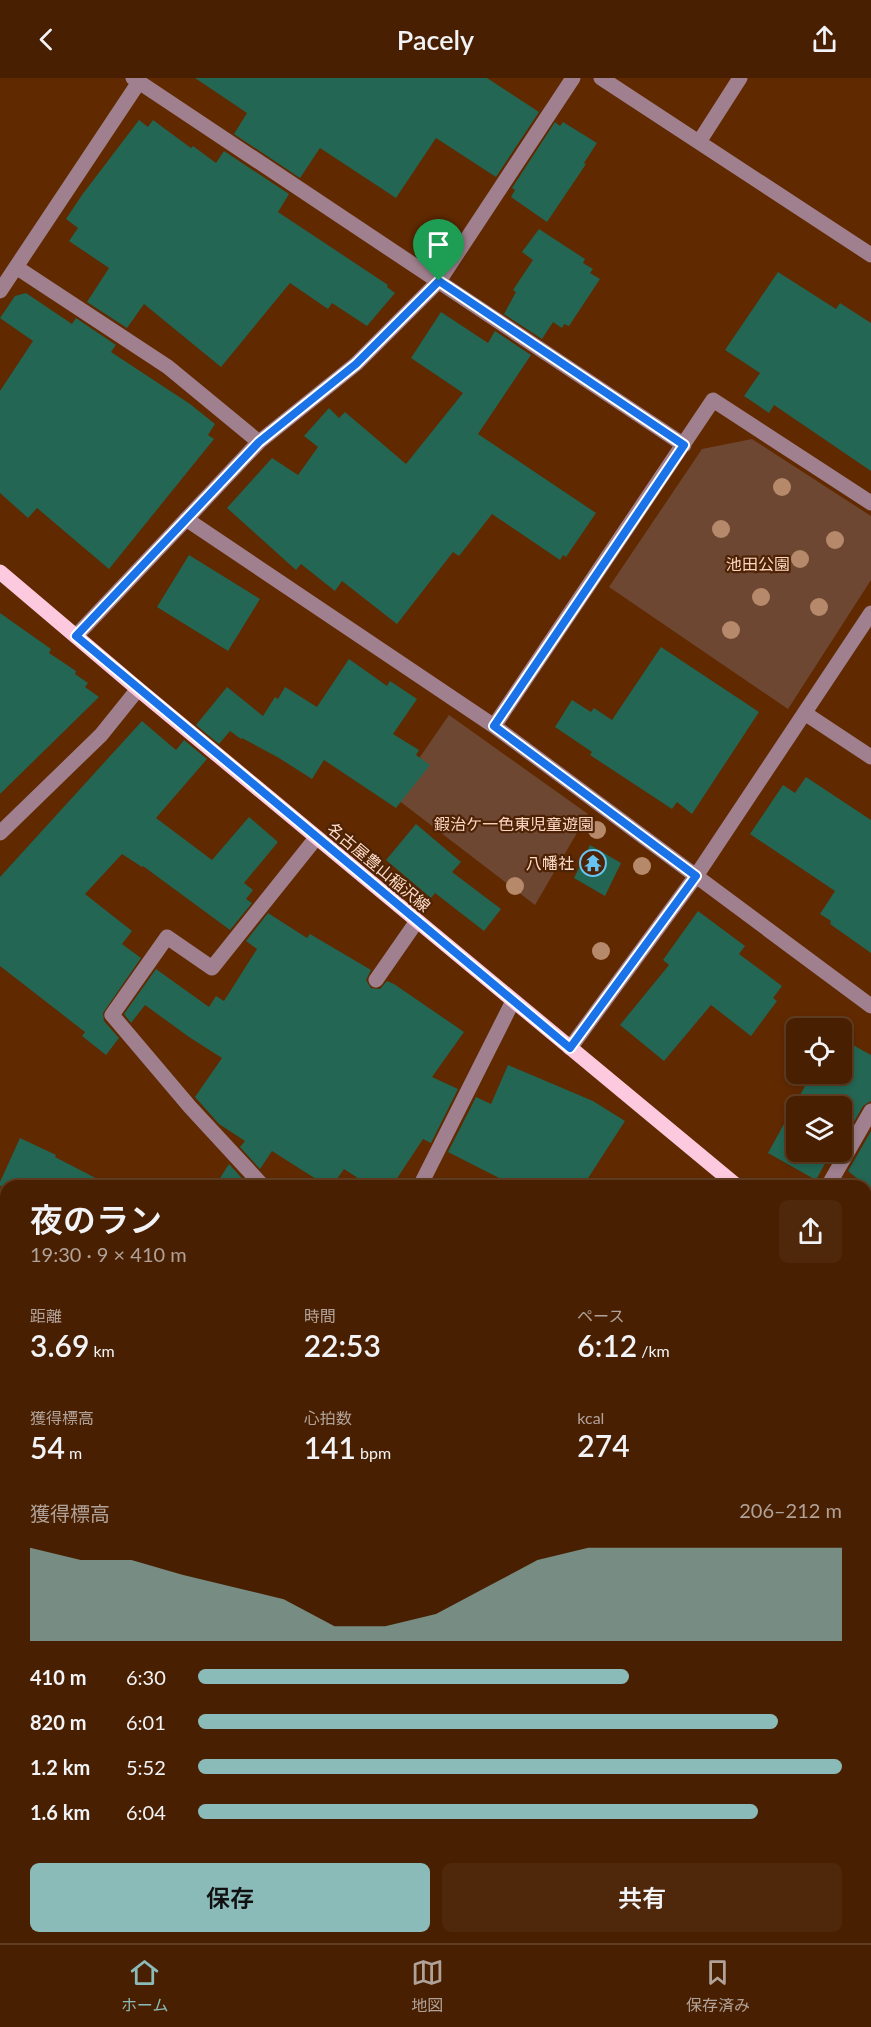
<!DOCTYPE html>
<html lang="ja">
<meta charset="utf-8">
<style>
body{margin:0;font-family:Lato,"Noto Sans JP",sans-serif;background:#4f270a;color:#f1f3f6;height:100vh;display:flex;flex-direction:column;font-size:22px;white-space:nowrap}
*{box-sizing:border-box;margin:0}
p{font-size:20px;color:#b1a299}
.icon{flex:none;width:33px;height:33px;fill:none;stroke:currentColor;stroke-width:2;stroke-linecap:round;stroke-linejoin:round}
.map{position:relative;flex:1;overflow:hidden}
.panel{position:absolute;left:0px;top:1102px;width:872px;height:764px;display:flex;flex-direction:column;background:#481f00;border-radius:18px 18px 0 0;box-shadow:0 3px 9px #0003,0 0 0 2px #603d22}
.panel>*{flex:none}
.fabs{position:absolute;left:786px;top:940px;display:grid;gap:12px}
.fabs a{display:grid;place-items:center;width:66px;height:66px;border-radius:9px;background:#481f00;box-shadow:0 3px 9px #0003,0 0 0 2px #603d22;font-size:30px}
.pin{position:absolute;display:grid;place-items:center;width:51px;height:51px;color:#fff;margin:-62px -26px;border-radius:50% 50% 50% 0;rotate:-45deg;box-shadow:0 0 6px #0007}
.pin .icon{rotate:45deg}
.round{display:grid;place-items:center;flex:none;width:63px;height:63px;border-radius:9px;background:#4f270a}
.overview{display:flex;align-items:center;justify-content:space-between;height:102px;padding:0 30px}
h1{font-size:33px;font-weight:600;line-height:45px}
.figures{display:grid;grid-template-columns:repeat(3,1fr);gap:9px;height:102px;padding:6px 30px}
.figures div{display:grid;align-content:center}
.figures b{font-size:30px;font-weight:600}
.figures small{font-size:16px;font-weight:400}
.figures p{font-size:16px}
.chart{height:168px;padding:12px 30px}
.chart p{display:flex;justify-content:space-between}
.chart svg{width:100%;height:108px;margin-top:6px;fill:#8bbbb9;opacity:.7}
.button{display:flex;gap:12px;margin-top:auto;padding:12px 30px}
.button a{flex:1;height:69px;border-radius:9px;background:#8bbbb9;color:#111;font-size:24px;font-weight:600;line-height:69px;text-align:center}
.button a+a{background:#4f270a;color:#f1f3f6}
ul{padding:0 30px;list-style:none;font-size:20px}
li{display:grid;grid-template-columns:96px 72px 1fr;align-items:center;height:45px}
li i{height:15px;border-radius:8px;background:#8bbbb9}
header{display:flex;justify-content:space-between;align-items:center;height:78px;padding:0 30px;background:#481f00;font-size:27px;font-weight:600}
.tabs{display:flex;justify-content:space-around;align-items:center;height:84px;border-top:2px solid #603d22;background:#481f00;font-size:16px;color:#b1a299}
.tabs a{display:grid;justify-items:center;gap:3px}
.tabs .selected{color:#8bbbb9}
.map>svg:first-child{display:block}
</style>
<header><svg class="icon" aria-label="back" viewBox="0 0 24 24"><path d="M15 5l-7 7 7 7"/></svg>Pacely<svg class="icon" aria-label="share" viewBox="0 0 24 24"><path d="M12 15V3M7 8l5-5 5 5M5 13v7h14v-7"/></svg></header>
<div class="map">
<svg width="871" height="1865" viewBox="0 0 871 1865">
<rect width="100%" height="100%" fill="#602900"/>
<path fill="#6d4732" d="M 752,361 L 871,438 L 871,502 L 788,631 L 609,509 L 702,371 Z
M 449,637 L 588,736 L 535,827 L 393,718 Z"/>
<path fill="#226653" d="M 195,0 L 487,0 L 539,34 L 496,99 L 436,60 L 396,120 L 320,70 L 300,100 L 234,56 L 247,35 Z
M 139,42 L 148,49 L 153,42 L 191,70 L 193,68 L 216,85 L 224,73 L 289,116 L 278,134 L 388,207 L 387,209 L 395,215 L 367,248 L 332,225 L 328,231 L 290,205 L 221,289 L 144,226 L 127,250 L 87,224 L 109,190 L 69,163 L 78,150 L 66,141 L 82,117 Z
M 555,44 L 560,48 L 563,44 L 597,65 L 584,85 L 586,86 L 547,144 L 511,119 L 515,112 L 512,110 Z
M 539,151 L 585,181 L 583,185 L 593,191 L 590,195 L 600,201 L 569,248 L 564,246 L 562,250 L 553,244 L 542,261 L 504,236 L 516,214 L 513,212 L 533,182 L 522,174 Z
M 778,194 L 836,231 L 840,225 L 871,245 L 871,393 L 774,327 L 769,335 L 744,318 L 760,295 L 725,272 Z
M 26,215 L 72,246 L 76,240 L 116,267 L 111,274 L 190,326 L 215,346 L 208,357 L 214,361 L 109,491 L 37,430 L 28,440 L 0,415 L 0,313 L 33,263 L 0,240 L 15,218 Z
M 441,234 L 488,265 L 495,253 L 531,277 L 478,356 L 596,435 L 566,479 L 563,477 L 560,482 L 492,436 L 459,478 L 453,474 L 397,546 L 342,503 L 335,513 L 301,486 L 296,492 L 227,430 L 272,380 L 298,397 L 318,369 L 304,358 L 329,330 L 339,340 L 345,334 L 406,386 L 463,315 L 411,280 Z
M 189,477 L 260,521 L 228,573 L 157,529 Z
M 0,535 L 51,571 L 49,575 L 76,593 L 75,596 L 88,605 L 85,609 L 99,619 L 0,716 Z
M 661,569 L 759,634 L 692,736 L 677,724 L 672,731 L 590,677 L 592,674 L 555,649 L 572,622 L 591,634 L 594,630 L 612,642 Z
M 349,581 L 387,608 L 390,603 L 417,621 L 393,656 L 419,672 L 416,677 L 430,687 L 396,730 L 324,682 L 312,701 L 279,680 L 242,660 L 241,661 L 230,653 L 219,666 L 196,647 L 227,609 L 263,638 L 275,619 L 278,621 L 285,609 L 317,629 Z
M 142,643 L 176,672 L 184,662 L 207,681 L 156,740 L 212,782 L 249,739 L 278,764 L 244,805 L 253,812 L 246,821 L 252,825 L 230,852 L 143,788 L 142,789 L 122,776 L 85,816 L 132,853 L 122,866 L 141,880 L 103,935 L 104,943 L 119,960 L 106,977 L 82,958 L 85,954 L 0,888 L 0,799 Z
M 806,699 L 871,742 L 871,875 L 830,846 L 831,843 L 820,836 L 835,813 L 750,756 L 783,707 L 795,715 Z
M 416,746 L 461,784 L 452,794 L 501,831 L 484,853 L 435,815 L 431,820 L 386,782 Z
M 590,767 L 621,785 L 605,818 L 574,800 Z
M 698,833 L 745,868 L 739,876 L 782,908 L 773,920 L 777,923 L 751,958 L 711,927 L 664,983 L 620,947 L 669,887 L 663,882 Z
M 268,835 L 307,860 L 310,856 L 371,892 L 366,902 L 371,910 L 380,911 L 387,903 L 394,906 L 464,954 L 432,999 L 458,1011 L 431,1065 L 423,1061 L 392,1108 L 370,1108 L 344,1091 L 332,1108 L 327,1108 L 272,1073 L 260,1091 L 240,1069 L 245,1063 L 219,1046 L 195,1019 L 222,980 L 189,959 L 145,927 L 131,945 L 124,936 L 156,891 L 209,929 L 216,918 L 224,923 L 257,871 L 246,863 Z
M 842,961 L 871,977 L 871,1023 L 863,1028 L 842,1065 L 842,1029 L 796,1029 L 796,1074 L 836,1074 L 832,1081 L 829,1078 L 816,1102 L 768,1075 L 810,999 L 823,1006 L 829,996 L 842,996 Z
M 508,987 L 593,1023 L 625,1043 L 583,1108 L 534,1108 L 518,1101 L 515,1108 L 448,1074 L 476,1019 L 491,1026 Z
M 871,1053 L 871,1112 L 848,1093 Z
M 20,1060 L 56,1077 L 55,1079 L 111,1108 L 0,1108 L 0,1104 Z
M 229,1086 L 249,1108 L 215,1108 Z"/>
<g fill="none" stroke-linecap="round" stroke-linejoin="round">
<path stroke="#a0808e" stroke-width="15" d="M 133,0 L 684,367
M 601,0 L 871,177
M 699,64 L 740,0
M 16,189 L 168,289 L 259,364
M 0,213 L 139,4
M 186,441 L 494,648 L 871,928
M 76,558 L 259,364 L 356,286 L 439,203 L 573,0
M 806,636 L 871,679
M 494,648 L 713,322 L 871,425
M 0,755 L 101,657 L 138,611
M 376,902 L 417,843
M 570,970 L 696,798 L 871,535
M 263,1108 L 190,1029 L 112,937 L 167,859 L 212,890 L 316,760
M 420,1108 L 513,923
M 828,1108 L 871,1033
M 0,1205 L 6,1208
M 0,1390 L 6,1365
M 866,1677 L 871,1679
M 0,1694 L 6,1697
M 359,1860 L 370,1865
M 107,1865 L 109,1860
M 516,1865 L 517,1860"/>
<path stroke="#fcc9df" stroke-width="15" d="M 0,494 L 138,611 L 737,1108
M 866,1215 L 871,1219"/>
</g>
<g fill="#b6896b">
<circle cx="782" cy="409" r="9"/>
<circle cx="721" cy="451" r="9"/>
<circle cx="835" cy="462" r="9"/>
<circle cx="800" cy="481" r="9"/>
<circle cx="761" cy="519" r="9"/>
<circle cx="819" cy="529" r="9"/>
<circle cx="731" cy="552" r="9"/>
<circle cx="597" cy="752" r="9"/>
<circle cx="642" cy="788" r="9"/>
<circle cx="515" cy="808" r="9"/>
<circle cx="601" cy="873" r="9"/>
</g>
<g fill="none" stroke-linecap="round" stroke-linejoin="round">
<defs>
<path id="route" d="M 439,203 L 684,367 L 494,648 L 696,798 L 570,970 L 76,558 L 259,364 L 356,286 Z"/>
</defs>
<use href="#route" stroke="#fff" stroke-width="12"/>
<use href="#route" stroke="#1a73e8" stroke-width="8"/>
</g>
<defs>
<symbol id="temple-ring" viewBox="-11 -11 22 22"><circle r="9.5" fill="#4e2305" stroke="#67c4f0" stroke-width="1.5"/><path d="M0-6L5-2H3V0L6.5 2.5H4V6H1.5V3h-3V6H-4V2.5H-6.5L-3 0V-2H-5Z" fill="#67c4f0"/></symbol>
</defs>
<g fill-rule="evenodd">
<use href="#temple-ring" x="578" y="770" width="30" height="30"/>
</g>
<g text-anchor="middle" stroke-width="4.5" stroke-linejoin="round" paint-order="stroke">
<g font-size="16" fill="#fcd7c2" stroke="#4e2305">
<text x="758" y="492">池田公園</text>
<text x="514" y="752">鍜治ケ一色東児童遊園</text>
</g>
<g font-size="16" fill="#ffdcc8" stroke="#4e2305" text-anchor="end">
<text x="574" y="791">八幡社</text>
</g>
<g font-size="16" fill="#ffdcc8" stroke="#4e2305">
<text transform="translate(379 789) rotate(40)" y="6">名古屋豊山稲沢線</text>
</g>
</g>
</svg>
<div class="fabs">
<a><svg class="icon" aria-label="locate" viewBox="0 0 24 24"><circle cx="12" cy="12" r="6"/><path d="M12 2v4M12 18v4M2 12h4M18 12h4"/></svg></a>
<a><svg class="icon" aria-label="layers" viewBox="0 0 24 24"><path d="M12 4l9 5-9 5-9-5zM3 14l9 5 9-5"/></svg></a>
</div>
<div class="pin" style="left:439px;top:203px;background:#1e9e55"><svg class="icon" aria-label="arrive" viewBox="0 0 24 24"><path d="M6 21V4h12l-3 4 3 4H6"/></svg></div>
<section class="panel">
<div class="overview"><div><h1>夜のラン</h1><p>19:30 · 9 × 410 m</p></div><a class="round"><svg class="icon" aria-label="share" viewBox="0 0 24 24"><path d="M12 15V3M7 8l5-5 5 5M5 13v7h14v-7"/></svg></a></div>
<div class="figures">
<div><p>距離</p><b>3.69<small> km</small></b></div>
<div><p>時間</p><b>22:53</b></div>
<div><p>ペース</p><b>6:12<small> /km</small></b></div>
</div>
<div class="figures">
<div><p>獲得標高</p><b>54<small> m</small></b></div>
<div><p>心拍数</p><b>141<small> bpm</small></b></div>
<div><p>kcal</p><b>274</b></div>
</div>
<div class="chart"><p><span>獲得標高</span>206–212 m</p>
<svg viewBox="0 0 160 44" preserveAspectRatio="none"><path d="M0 44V6L10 11L20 11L30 17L40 22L50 27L60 38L70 38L80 33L90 22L100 11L110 6L120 6L130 6L140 6L150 6L160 6V44z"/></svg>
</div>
<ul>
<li><b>410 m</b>6:30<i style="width:67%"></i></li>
<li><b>820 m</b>6:01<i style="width:90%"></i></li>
<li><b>1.2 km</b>5:52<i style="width:100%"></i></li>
<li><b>1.6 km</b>6:04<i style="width:87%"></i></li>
</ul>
<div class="button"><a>保存</a><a>共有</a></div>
</section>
</div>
<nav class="tabs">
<a class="selected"><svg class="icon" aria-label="home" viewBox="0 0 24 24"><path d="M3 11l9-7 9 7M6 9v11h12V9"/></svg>ホーム</a>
<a><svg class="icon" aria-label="map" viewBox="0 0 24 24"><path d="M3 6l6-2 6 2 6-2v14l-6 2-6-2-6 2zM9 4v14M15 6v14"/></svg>地図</a>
<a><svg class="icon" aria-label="saved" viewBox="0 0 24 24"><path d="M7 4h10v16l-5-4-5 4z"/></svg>保存済み</a>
</nav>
